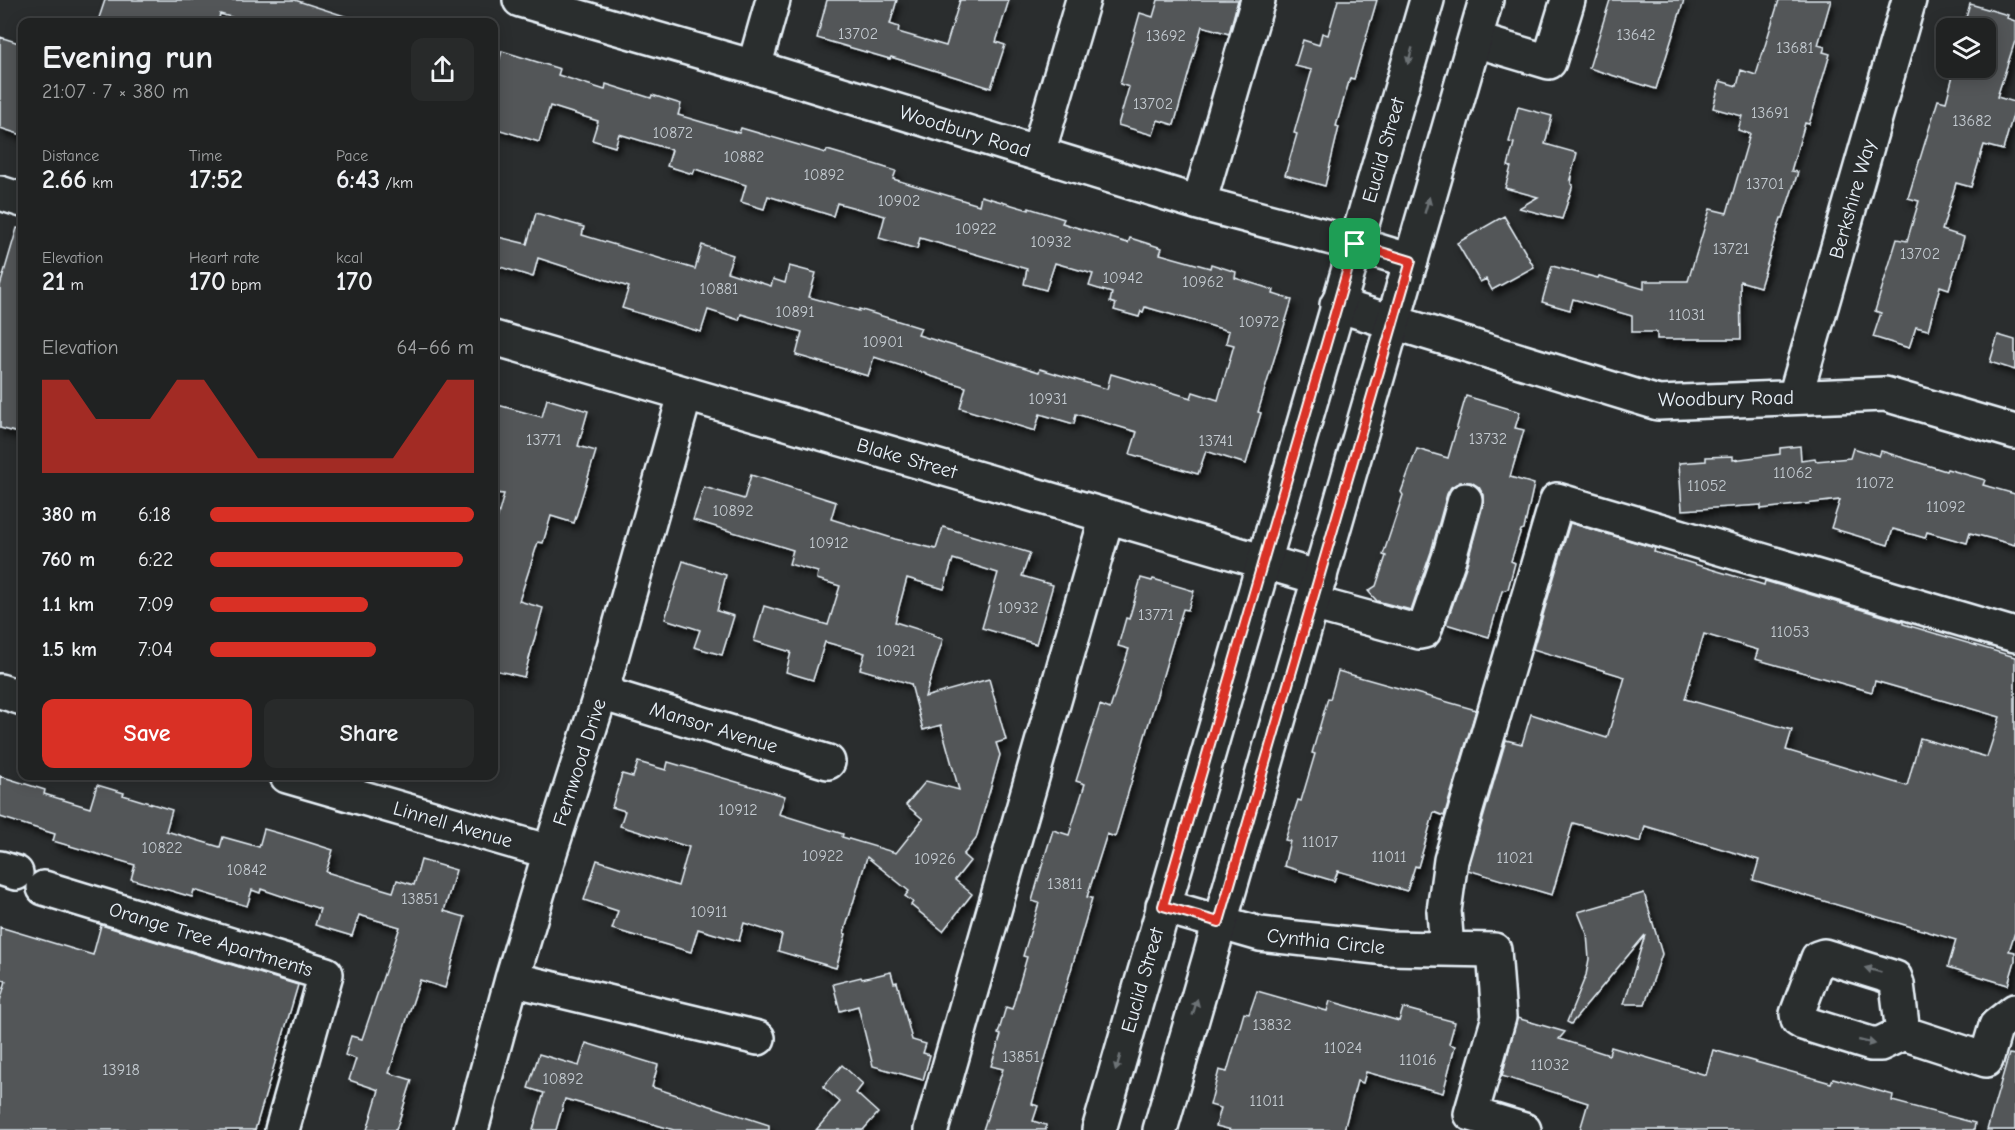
<!DOCTYPE html>
<meta charset="utf-8">
<style>
body{margin:0;font-family:"Comic Neue",sans-serif;background:#282a2a;color:#f1f3f6;height:100vh;display:flex;flex-direction:column;font-size:22px;white-space:nowrap}
*{box-sizing:border-box;margin:0}
p{font-size:20px;color:#a2a4a5}
.icon{flex:none;width:33px;height:33px;fill:none;stroke:currentColor;stroke-width:2;stroke-linecap:round;stroke-linejoin:round}
.map{position:relative;flex:1;overflow:hidden}
.side{position:absolute;left:18px;top:18px;width:480px;height:762px;display:flex;flex-direction:column;background:#202222;border-radius:12px;box-shadow:0 3px 15px #0003,0 0 0 2px #3d3f40}
.side>*{flex:none}
.controls{position:absolute;left:1936px;top:18px;display:grid;gap:12px}
.controls a{display:grid;place-items:center;width:60px;height:60px;border-radius:12px;background:#202222;box-shadow:0 3px 15px #0003,0 0 0 2px #3d3f40;font-size:30px}
.pin{position:absolute;display:grid;place-items:center;width:51px;height:51px;color:#fff;margin:-26px;border-radius:12px;box-shadow:0 3px 9px #0006}
.round{display:grid;place-items:center;flex:none;width:63px;height:63px;border-radius:12px;background:#282a2a}
.overview{display:flex;align-items:center;justify-content:space-between;height:102px;padding:0 24px}
h1{font-size:33px;font-weight:700;line-height:45px}
.figures{display:grid;grid-template-columns:repeat(3,1fr);gap:9px;height:102px;padding:6px 24px}
.figures div{display:grid;align-content:center}
.figures b{font-size:26px;font-weight:700}
.figures small{font-size:16px;font-weight:400}
.figures p{font-size:16px}
.chart{height:168px;padding:12px 24px}
.chart p{display:flex;justify-content:space-between}
.chart svg{width:100%;height:108px;margin-top:6px;fill:#d93025;opacity:.7}
.button{display:flex;gap:12px;margin-top:auto;padding:12px 24px}
.button a{flex:1;height:69px;border-radius:12px;background:#d93025;color:#fff;font-size:24px;font-weight:700;line-height:69px;text-align:center}
.button a+a{background:#282a2a;color:#f1f3f6}
ul{padding:0 24px;list-style:none;font-size:20px}
li{display:grid;grid-template-columns:96px 72px 1fr;align-items:center;height:45px}
li i{height:15px;border-radius:8px;background:#d93025}
.map>svg:first-child{display:block}
</style>
<div class="map">
<svg width="2015" height="1130" viewBox="0 0 2015 1130">
<defs>
<filter id="shadow"><feDropShadow dx="3.5" dy="6" stdDeviation="3" flood-color="#0009"/></filter>
</defs>
<rect width="100%" height="100%" fill="#2a2d2e"/>
<filter id="ink" filterUnits="userSpaceOnUse"><feTurbulence type="fractalNoise" baseFrequency=".0167" numOctaves="2"/><feDisplacementMap in="SourceGraphic" scale="12" xChannelSelector="R" yChannelSelector="G"/><feConvolveMatrix kernelMatrix="1 2 1 2 8 2 1 2 1" color-interpolation-filters="sRGB"/></filter>
<g filter="url(#ink)">
<path fill="#535759" stroke="#e8f1f8" stroke-width="1.5" fill-rule="evenodd" filter="url(#shadow)" d="M 105,0 L 295,0 L 351,18 L 351,22 L 248,22 L 220,14 L 218,22 L 114,22 L 99,18 Z
M 827,0 L 897,0 L 890,24 L 899,27 L 898,32 L 946,46 L 960,0 L 1009,0 L 996,42 L 1005,45 L 991,88 L 891,57 L 890,59 L 817,38 Z
M 1158,0 L 1238,0 L 1229,34 L 1202,26 L 1174,125 L 1158,120 L 1153,135 L 1118,125 L 1129,87 L 1120,84 L 1140,13 L 1153,17 Z
M 1338,0 L 1377,0 L 1354,79 L 1350,78 L 1336,126 L 1339,127 L 1325,186 L 1285,175 L 1297,134 L 1294,133 L 1312,70 L 1295,66 L 1303,40 L 1319,45 L 1322,33 L 1328,35 Z
M 1610,0 L 1684,0 L 1656,89 L 1589,68 Z
M 1779,0 L 1831,0 L 1818,45 L 1825,47 L 1823,52 L 1830,54 L 1809,124 L 1805,123 L 1791,171 L 1798,172 L 1783,218 L 1781,218 L 1760,287 L 1740,281 L 1741,339 L 1657,339 L 1657,332 L 1632,332 L 1632,316 L 1573,299 L 1570,310 L 1542,302 L 1552,266 L 1598,278 L 1599,276 L 1644,289 L 1644,281 L 1688,281 L 1710,209 L 1727,213 L 1750,134 L 1738,130 L 1742,116 L 1713,108 L 1720,81 L 1737,86 L 1741,70 L 1756,75 Z
M 1970,4 L 2008,15 L 2007,18 L 2015,21 L 2015,41 L 1997,97 L 2015,102 L 2015,108 L 2003,150 L 1984,145 L 1971,187 L 1956,183 L 1942,230 L 1964,237 L 1949,289 L 1940,286 L 1928,330 L 1916,327 L 1909,348 L 1873,337 L 1881,313 L 1875,311 L 1897,239 L 1907,241 L 1919,201 L 1908,198 L 1938,100 L 1946,102 L 1955,68 L 1986,68 L 1986,28 L 1957,28 L 1958,27 L 1963,28 Z
M 0,37 L 22,44 L 22,135 L 0,128 Z
M 502,51 L 560,69 L 558,75 L 605,90 L 606,84 L 651,98 L 652,95 L 681,104 L 678,115 L 739,133 L 741,128 L 826,153 L 827,150 L 861,160 L 896,171 L 893,179 L 979,205 L 981,196 L 1029,210 L 1029,208 L 1064,219 L 1062,223 L 1128,243 L 1130,238 L 1162,248 L 1160,254 L 1210,268 L 1211,264 L 1236,272 L 1235,278 L 1274,290 L 1273,294 L 1292,300 L 1258,412 L 1261,413 L 1246,464 L 1206,451 L 1198,474 L 1130,454 L 1137,432 L 1076,414 L 1074,424 L 1040,414 L 1035,431 L 960,408 L 966,387 L 927,375 L 927,374 L 874,357 L 868,376 L 796,355 L 802,332 L 741,314 L 739,320 L 708,310 L 701,332 L 622,308 L 629,287 L 591,275 L 538,258 L 533,277 L 494,265 L 494,236 L 527,244 L 536,213 L 584,227 L 582,235 L 695,269 L 702,245 L 733,255 L 727,272 L 771,286 L 773,279 L 785,283 L 789,266 L 816,273 L 809,297 L 859,311 L 859,309 L 921,328 L 918,335 L 1039,372 L 1040,369 L 1107,389 L 1111,374 L 1191,398 L 1193,392 L 1218,400 L 1234,345 L 1226,343 L 1229,331 L 1145,307 L 1143,312 L 1141,311 L 1139,317 L 1114,310 L 1116,304 L 1110,302 L 1112,293 L 1089,286 L 1093,274 L 1055,263 L 1046,290 L 1024,284 L 1027,269 L 920,238 L 917,249 L 879,238 L 885,216 L 837,203 L 833,216 L 768,196 L 764,209 L 741,202 L 746,185 L 695,169 L 693,174 L 667,166 L 672,150 L 619,134 L 615,147 L 592,140 L 598,121 L 550,106 L 539,142 L 494,128 L 494,78 Z
M 1518,107 L 1552,116 L 1545,144 L 1577,153 L 1570,179 L 1572,177 L 1571,184 L 1573,185 L 1562,219 L 1519,208 L 1538,197 L 1505,188 L 1511,167 L 1508,166 L 1514,143 L 1509,142 Z
M 1504,216 L 1534,267 L 1492,290 L 1486,279 L 1480,282 L 1457,243 Z
M 17,228 L 22,229 L 22,434 L 0,428 L 0,286 Z
M 1998,335 L 2015,340 L 2015,370 L 1990,362 Z
M 1466,396 L 1520,412 L 1515,428 L 1524,430 L 1510,477 L 1534,484 L 1524,529 L 1521,530 L 1511,561 L 1515,563 L 1508,589 L 1502,591 L 1489,637 L 1446,624 L 1467,564 L 1483,505 L 1483,495 L 1479,487 L 1471,482 L 1460,482 L 1451,487 L 1447,494 L 1431,552 L 1411,610 L 1377,601 L 1368,591 L 1376,586 L 1386,556 L 1383,555 L 1403,495 L 1401,492 L 1417,449 L 1448,458 Z
M 547,399 L 588,411 L 578,446 L 596,451 L 574,523 L 551,516 L 543,543 L 538,542 L 519,601 L 543,608 L 524,677 L 494,670 L 494,530 L 504,494 L 494,493 L 494,404 L 542,417 Z
M 1800,446 L 1801,460 L 1815,458 L 1816,461 L 1850,458 L 1853,448 L 1879,456 L 1881,451 L 1946,471 L 1947,469 L 1985,480 L 1983,485 L 2015,494 L 2015,545 L 1970,533 L 1967,543 L 1927,532 L 1925,538 L 1893,529 L 1888,545 L 1831,528 L 1840,500 L 1761,509 L 1761,505 L 1682,510 L 1679,463 L 1706,461 L 1706,457 L 1733,456 L 1733,460 L 1780,454 L 1780,448 Z
M 751,475 L 836,502 L 831,519 L 895,539 L 936,549 L 943,527 L 1030,553 L 1022,576 L 1053,585 L 1036,644 L 982,628 L 998,573 L 953,559 L 944,589 L 907,578 L 895,622 L 933,634 L 933,636 L 943,639 L 925,697 L 989,679 L 1006,740 L 996,743 L 1000,755 L 976,839 L 963,855 L 970,861 L 955,880 L 972,894 L 943,931 L 911,905 L 913,902 L 905,896 L 909,891 L 867,857 L 844,933 L 846,934 L 836,968 L 778,951 L 782,935 L 744,923 L 739,941 L 698,929 L 691,952 L 612,929 L 618,911 L 584,900 L 597,860 L 678,886 L 689,847 L 620,826 L 625,811 L 612,807 L 622,774 L 633,777 L 638,762 L 666,770 L 668,762 L 785,796 L 779,814 L 843,834 L 842,837 L 896,853 L 923,819 L 906,805 L 926,781 L 959,790 L 941,725 L 923,730 L 911,684 L 860,669 L 865,653 L 825,642 L 813,680 L 786,672 L 791,652 L 754,641 L 764,606 L 828,625 L 840,586 L 817,579 L 818,572 L 789,564 L 793,550 L 693,520 L 704,487 L 744,499 Z
M 1570,523 L 1655,548 L 1654,552 L 1764,585 L 1765,581 L 1903,622 L 1903,624 L 2015,657 L 2015,932 L 2009,951 L 2015,952 L 2015,961 L 2008,985 L 1948,967 L 1956,940 L 1753,880 L 1759,860 L 1645,826 L 1641,842 L 1573,823 L 1552,895 L 1468,870 L 1506,740 L 1522,744 L 1531,714 L 1607,738 L 1625,677 L 1533,649 ZM 1704,634 L 1758,650 L 1755,659 L 1872,692 L 1875,681 L 2000,717 L 1987,757 L 1920,738 L 1907,786 L 1786,750 L 1792,730 L 1685,699 Z
M 683,561 L 726,575 L 717,611 L 734,616 L 722,655 L 694,647 L 700,630 L 665,619 Z
M 1141,578 L 1152,581 L 1153,579 L 1194,591 L 1188,610 L 1183,609 L 1174,638 L 1115,837 L 1107,834 L 1087,897 L 1092,898 L 1032,1104 L 1038,1106 L 1033,1121 L 1046,1125 L 1046,1130 L 983,1130 L 1003,1069 L 991,1066 L 1001,1035 L 998,1034 L 1006,1007 L 1012,1009 L 1027,957 L 1023,956 L 1039,903 L 1032,901 L 1044,859 L 1053,830 L 1069,835 L 1085,784 L 1076,781 L 1100,705 L 1110,709 L 1129,649 L 1118,646 L 1126,618 L 1129,619 Z
M 1338,671 L 1476,710 L 1444,816 L 1434,812 L 1418,867 L 1415,866 L 1407,891 L 1338,871 L 1334,881 L 1284,866 L 1290,841 L 1285,840 L 1298,800 L 1301,801 L 1315,754 L 1312,753 L 1328,698 L 1330,699 Z
M 0,776 L 45,790 L 44,794 L 90,808 L 97,785 L 124,793 L 123,795 L 172,810 L 166,831 L 220,847 L 223,837 L 259,847 L 264,829 L 292,837 L 333,850 L 326,872 L 393,892 L 397,880 L 414,885 L 421,860 L 456,870 L 444,911 L 465,917 L 445,988 L 420,980 L 389,1073 L 412,1080 L 396,1130 L 367,1130 L 379,1090 L 349,1080 L 356,1059 L 345,1055 L 351,1036 L 362,1039 L 400,927 L 359,915 L 352,936 L 315,925 L 320,909 L 261,889 L 260,893 L 252,890 L 247,906 L 194,890 L 192,897 L 131,879 L 135,865 L 53,841 L 55,834 L 0,817 Z
M 1644,893 L 1662,954 L 1645,1004 L 1624,1004 L 1645,935 L 1571,1024 L 1567,1022 L 1586,975 L 1589,959 L 1587,934 L 1578,912 Z
M 101,925 L 298,985 L 255,1130 L 0,1130 L 0,1001 L 6,981 L 0,979 L 0,927 L 93,955 Z
M 891,972 L 894,983 L 897,982 L 912,1040 L 926,1044 L 923,1053 L 930,1055 L 923,1080 L 873,1066 L 858,1006 L 840,1011 L 833,984 L 861,977 L 862,979 Z
M 1257,991 L 1327,1011 L 1330,1001 L 1399,1021 L 1403,1008 L 1455,1022 L 1449,1044 L 1455,1046 L 1443,1093 L 1366,1072 L 1363,1083 L 1357,1081 L 1344,1130 L 1232,1130 L 1216,1126 L 1221,1108 L 1210,1105 L 1219,1070 L 1227,1072 L 1244,1013 L 1249,1014 Z
M 1517,1018 L 1565,1032 L 1559,1039 L 1609,1055 L 1611,1047 L 1706,1075 L 1713,1050 L 1831,1083 L 1833,1078 L 1893,1095 L 1892,1101 L 1975,1123 L 1974,1130 L 1580,1130 L 1588,1103 L 1502,1076 Z
M 586,1043 L 658,1065 L 652,1087 L 769,1125 L 769,1130 L 674,1130 L 565,1099 L 556,1130 L 533,1130 L 544,1093 L 528,1088 L 539,1054 L 579,1066 Z
M 2009,1054 L 2015,1055 L 2015,1130 L 1987,1130 Z
M 842,1065 L 863,1084 L 856,1093 L 878,1113 L 863,1130 L 816,1130 L 840,1102 L 823,1087 Z"/>
<g fill="none" stroke-linecap="round" stroke-linejoin="round">
<defs>
<path id="minor" d="M 520,0 L 754,67 L 1199,203 L 1355,244 L 1411,261
M 1475,40 L 1549,62 L 1568,0
M 754,67 L 773,0
M 1038,153 L 1083,0
M 0,193 L 22,200
M 1199,203 L 1258,0
M 1337,305 L 1658,403 L 1885,394 L 2015,432
M 494,338 L 1320,578
M 1795,397 L 1909,0
M 1312,603 L 1419,632 L 1424,631 L 1449,558 L 1465,500
M 0,691 L 22,698
M 601,693 L 828,762
M 287,776 L 550,852
M 0,868 L 16,873
M 44,888 L 326,974 L 282,1130
M 1163,906 L 1260,934 L 1386,948 L 1494,950 L 1499,1017 L 1471,1114 L 1524,1130
M 1447,949 L 1444,911 L 1451,860 L 1557,500 L 2015,635
M 512,979 L 758,1038
M 1903,1033 L 1897,984 L 1895,978 L 1824,956 L 1818,958 L 1797,1014 L 1798,1020 L 1803,1023 L 1871,1044 L 1880,1044 L 1903,1033 L 1986,1060 L 1996,1026 L 2015,1011
M 471,1130 L 512,979 L 550,852 L 601,693 L 685,395
M 931,1130 L 1107,516"/>
<path id="major" d="M 1099,1130 L 1427,0
M 1160,1130 L 1486,0"/>
</defs>
<use href="#minor" stroke="#e8f1f8" stroke-width="38"/>
<use href="#major" stroke="#e8f1f8" stroke-width="38"/>
<use href="#minor" stroke="#2a2d2e" stroke-width="33"/>
<use href="#major" stroke="#2a2d2e" stroke-width="33"/>
</g>
<defs><path id="oneway-solid" d="M-6-.8H1V-3.2L6.5 0L1 3.2V.8H-6Z" transform="scale(1.5)"/></defs>
<g fill="#6c7275">
<use href="#oneway-solid" transform="translate(1410 56) rotate(106)"/>
<use href="#oneway-solid" transform="translate(1427 205) rotate(-74)"/>
<use href="#oneway-solid" transform="translate(1873 970) rotate(-164)"/>
<use href="#oneway-solid" transform="translate(1195 1007) rotate(-74)"/>
<use href="#oneway-solid" transform="translate(1867 1042) rotate(13)"/>
<use href="#oneway-solid" transform="translate(1118 1063) rotate(106)"/>
</g>
</g>
<g fill="none" stroke-linecap="round" stroke-linejoin="round" filter="url(#ink)">
<defs>
<path id="route" d="M 1355,244 L 1411,261 L 1219,922 L 1163,906 Z"/>
</defs>
<use href="#route" stroke="#fff" stroke-width="12"/>
<use href="#route" stroke="#d93025" stroke-width="8"/>
</g>
<g text-anchor="middle" stroke-width="5" stroke-linejoin="round" paint-order="stroke">
<g font-size="16" fill="#c3cad0">
<text x="858" y="39">13702</text>
<text x="1636" y="40">13642</text>
<text x="1166" y="41">13692</text>
<text x="1795" y="53">13681</text>
<text x="1153" y="109">13702</text>
<text x="1770" y="118">13691</text>
<text x="1972" y="126">13682</text>
<text x="673" y="138">10872</text>
<text x="744" y="162">10882</text>
<text x="824" y="180">10892</text>
<text x="1765" y="189">13701</text>
<text x="899" y="206">10902</text>
<text x="976" y="234">10922</text>
<text x="1051" y="247">10932</text>
<text x="1731" y="254">13721</text>
<text x="1920" y="259">13702</text>
<text x="1123" y="283">10942</text>
<text x="1203" y="287">10962</text>
<text x="719" y="294">10881</text>
<text x="795" y="317">10891</text>
<text x="1687" y="320">11031</text>
<text x="1259" y="327">10972</text>
<text x="883" y="347">10901</text>
<text x="1048" y="404">10931</text>
<text x="1488" y="444">13732</text>
<text x="544" y="445">13771</text>
<text x="1216" y="446">13741</text>
<text x="1793" y="478">11062</text>
<text x="1875" y="488">11072</text>
<text x="1707" y="491">11052</text>
<text x="1946" y="512">11092</text>
<text x="733" y="516">10892</text>
<text x="829" y="548">10912</text>
<text x="1018" y="613">10932</text>
<text x="1156" y="620">13771</text>
<text x="1790" y="637">11053</text>
<text x="896" y="656">10921</text>
<text x="738" y="815">10912</text>
<text x="1320" y="847">11017</text>
<text x="162" y="853">10822</text>
<text x="823" y="861">10922</text>
<text x="1389" y="862">11011</text>
<text x="1515" y="863">11021</text>
<text x="935" y="864">10926</text>
<text x="247" y="875">10842</text>
<text x="1065" y="889">13811</text>
<text x="420" y="904">13851</text>
<text x="709" y="917">10911</text>
<text x="1272" y="1030">13832</text>
<text x="1343" y="1053">11024</text>
<text x="1021" y="1062">13851</text>
<text x="1418" y="1065">11016</text>
<text x="1550" y="1070">11032</text>
<text x="121" y="1075">13918</text>
<text x="563" y="1084">10892</text>
<text x="1267" y="1106">11011</text>
</g>
<g font-size="20" fill="#e8f1f8" stroke="#2a2d2e">
<text transform="translate(965 131) rotate(17)" y="7">Woodbury Road</text>
<text transform="translate(1383 150) rotate(-74)" y="7">Euclid Street</text>
<text transform="translate(1852 199) rotate(-74)" y="7">Berkshire Way</text>
<text transform="translate(1726 398) rotate(-1)" y="7">Woodbury Road</text>
<text transform="translate(907 458) rotate(16)" y="7">Blake Street</text>
<text transform="translate(714 727) rotate(17)" y="7">Mansor Avenue</text>
<text transform="translate(579 762) rotate(-72)" y="7">Fernwood Drive</text>
<text transform="translate(453 824) rotate(16)" y="7">Linnell Avenue</text>
<text transform="translate(211 939) rotate(17)" y="7">Orange Tree Apartments</text>
<text transform="translate(1326 941) rotate(6)" y="7">Cynthia Circle</text>
<text transform="translate(1142 980) rotate(-74)" y="7">Euclid Street</text>
</g>
</g>
</svg>
<div class="controls">
<a><svg class="icon" aria-label="layers" viewBox="0 0 24 24"><path d="M12 4l9 5-9 5-9-5zM3 14l9 5 9-5"/></svg></a>
</div>
<div class="pin" style="left:1355px;top:244px;background:#1e9e55"><svg class="icon" aria-label="arrive" viewBox="0 0 24 24"><path d="M6 21V4h12l-3 4 3 4H6"/></svg></div>
<section class="side">
<div class="overview"><div><h1>Evening run</h1><p>21:07 · 7 × 380 m</p></div><a class="round"><svg class="icon" aria-label="share" viewBox="0 0 24 24"><path d="M12 15V3M7 8l5-5 5 5M5 13v7h14v-7"/></svg></a></div>
<div class="figures">
<div><p>Distance</p><b>2.66<small> km</small></b></div>
<div><p>Time</p><b>17:52</b></div>
<div><p>Pace</p><b>6:43<small> /km</small></b></div>
</div>
<div class="figures">
<div><p>Elevation</p><b>21<small> m</small></b></div>
<div><p>Heart rate</p><b>170<small> bpm</small></b></div>
<div><p>kcal</p><b>170</b></div>
</div>
<div class="chart"><p><span>Elevation</span>64–66 m</p>
<svg viewBox="0 0 160 44" preserveAspectRatio="none"><path d="M0 44V6L10 6L20 22L30 22L40 22L50 6L60 6L70 22L80 38L90 38L100 38L110 38L120 38L130 38L140 22L150 6L160 6V44z"/></svg>
</div>
<ul>
<li><b>380 m</b>6:18<i style="width:100%"></i></li>
<li><b>760 m</b>6:22<i style="width:96%"></i></li>
<li><b>1.1 km</b>7:09<i style="width:60%"></i></li>
<li><b>1.5 km</b>7:04<i style="width:63%"></i></li>
</ul>
<div class="button"><a>Save</a><a>Share</a></div>
</section>
</div>
